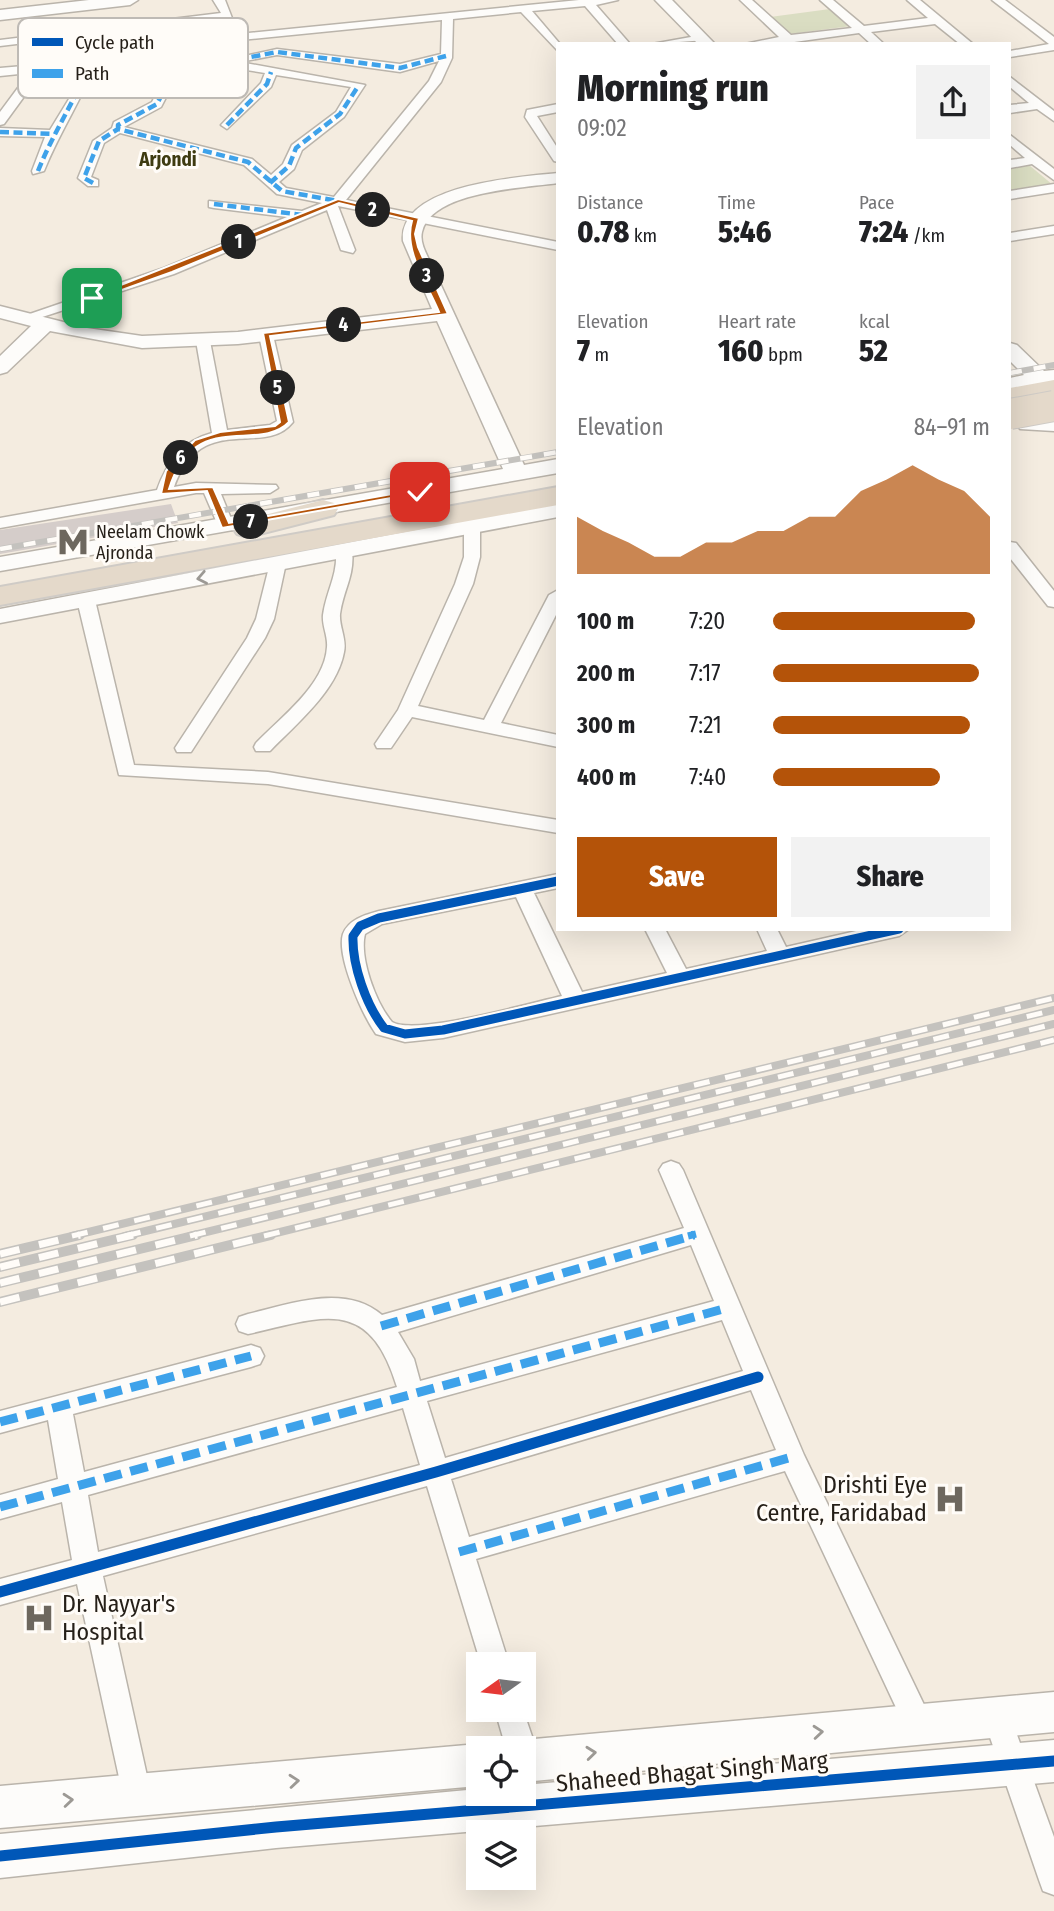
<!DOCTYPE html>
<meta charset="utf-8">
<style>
body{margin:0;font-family:"Fira Sans Condensed",sans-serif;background:#f2f2f2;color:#202124;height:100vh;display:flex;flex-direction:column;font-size:26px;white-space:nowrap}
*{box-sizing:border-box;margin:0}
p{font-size:23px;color:#757577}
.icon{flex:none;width:38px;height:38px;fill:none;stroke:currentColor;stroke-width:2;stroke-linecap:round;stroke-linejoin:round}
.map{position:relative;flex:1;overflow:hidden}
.sheet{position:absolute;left:556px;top:42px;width:455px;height:889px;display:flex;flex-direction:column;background:#fff;border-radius:0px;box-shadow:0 7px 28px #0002}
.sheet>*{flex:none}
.needle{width:46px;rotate:256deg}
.tools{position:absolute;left:466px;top:1652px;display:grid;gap:14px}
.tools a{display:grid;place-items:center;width:70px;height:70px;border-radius:0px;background:#fff;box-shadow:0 7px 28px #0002;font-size:35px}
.pin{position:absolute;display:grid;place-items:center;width:60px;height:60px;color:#fff;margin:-30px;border-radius:14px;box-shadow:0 4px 10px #0006}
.km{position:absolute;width:35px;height:35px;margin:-18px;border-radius:50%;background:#222;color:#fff;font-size:19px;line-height:35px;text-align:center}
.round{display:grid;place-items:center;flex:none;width:74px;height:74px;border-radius:0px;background:#f2f2f2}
.headline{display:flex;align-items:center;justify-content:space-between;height:119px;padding:0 21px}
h1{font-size:38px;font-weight:800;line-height:52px}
.figures{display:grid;grid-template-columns:repeat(3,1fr);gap:10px;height:119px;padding:7px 21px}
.figures div{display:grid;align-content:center}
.figures b{font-size:30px;font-weight:800}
.figures small{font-size:19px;font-weight:400}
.figures p{font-size:19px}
.chart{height:196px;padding:14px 21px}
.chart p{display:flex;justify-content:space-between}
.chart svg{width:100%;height:126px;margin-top:7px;fill:#b45309;opacity:.7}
.primary-button{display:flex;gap:14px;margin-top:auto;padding:14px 21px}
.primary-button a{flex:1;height:80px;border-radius:0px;background:#b45309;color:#fff;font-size:28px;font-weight:800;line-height:80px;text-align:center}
.primary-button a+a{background:#f2f2f2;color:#202124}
ul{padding:0 21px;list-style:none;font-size:23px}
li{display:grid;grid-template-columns:112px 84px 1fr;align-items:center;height:52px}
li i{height:18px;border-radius:9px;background:#b45309}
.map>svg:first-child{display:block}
</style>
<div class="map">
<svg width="1054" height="1911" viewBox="0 0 1054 1911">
<rect width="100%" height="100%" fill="#f4ece0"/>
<path fill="#daddc2" d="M 830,9 L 851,26 L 790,34 L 770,17 Z
M 1029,165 L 1053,185 L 1010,192 L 1010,168 Z"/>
<path fill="#d5cdca" d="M 171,504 L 178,523 L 0,554 L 0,530 Z"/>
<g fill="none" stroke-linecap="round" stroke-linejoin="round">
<defs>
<path id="street" d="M 213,0 L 225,0 L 232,18 L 0,46 L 0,40 L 221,13 Z
M 579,0 L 618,0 L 596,5 L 630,44 L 618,44 L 585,6 L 532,11 L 560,44 L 558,51 L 521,12 L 453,19 L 452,58 L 441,82 L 346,200 L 558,242 L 558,250 L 338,206 L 355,250 L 353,253 L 341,250 L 327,210 L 174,274 L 30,321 L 18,318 L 164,268 L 287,217 L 214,208 L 209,207 L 209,201 L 302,211 L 322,203 L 277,194 L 244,165 L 120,133 L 104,143 L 91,177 L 98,180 L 98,186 L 88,186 L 78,178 L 93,141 L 112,128 L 114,122 L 152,102 L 165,77 L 190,61 L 183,59 L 183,55 L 226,60 L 277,49 L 400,64 L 441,54 L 442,20 L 59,58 L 50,61 L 4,124 L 0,125 L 0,112 L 29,73 L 0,76 L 0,68 L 35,65 L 42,57 L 58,52 ZM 277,55 L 400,72 L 439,61 L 429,81 L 334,197 L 286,188 L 279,182 L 294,169 L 302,150 L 344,117 L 365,85 L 240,62 ZM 202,63 L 265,73 L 261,83 L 221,125 L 227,129 L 271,87 L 276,75 L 351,87 L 336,112 L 292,145 L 283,164 L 271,175 L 252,159 L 124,127 L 161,107 L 174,82 Z
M 740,0 L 752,0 L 791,35 L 852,28 L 820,0 L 833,0 L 864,26 L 928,18 L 907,0 L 920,0 L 973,44 L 960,44 L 935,24 L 871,32 L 884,44 L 871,44 L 859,33 L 780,44 L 745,44 L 779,37 Z
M 992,0 L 1005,0 L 1054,37 L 1054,50 L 1010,57 L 1010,51 L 1049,44 Z
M 702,35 L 706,36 L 706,40 L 652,44 Z
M 86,61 L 96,63 C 81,101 59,133 44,171 L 33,174 L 32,171 L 45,137 L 0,136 L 0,128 L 50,130 L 72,94 Z
M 1010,77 L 1054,111 L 1054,121 L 1037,109 L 1010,113 L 1010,105 L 1029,103 L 1010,87 Z
M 558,104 L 558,112 L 537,116 L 558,149 L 558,162 L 554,161 L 525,117 L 527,110 Z
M 1010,135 L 1054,169 L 1054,180 L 1032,164 L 1010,168 L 1010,160 L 1025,158 L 1010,145 Z
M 1054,184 L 1054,192 L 1010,199 L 1010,191 Z
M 1054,226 L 1054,234 L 1010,241 L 1010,233 Z
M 266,331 L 273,335 L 293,422 C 264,459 202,409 174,487 L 196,483 L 276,485 L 278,488 L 270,493 L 221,494 L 234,526 L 232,530 L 220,530 L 204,493 L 196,493 L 0,528 L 0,518 L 157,490 C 167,462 182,441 212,433 L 196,341 L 198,338 L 208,338 L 210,341 L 227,430 L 270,425 L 277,421 L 259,335 Z
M 472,521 L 480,526 L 480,557 L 473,584 L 418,706 L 484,720 L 549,595 L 558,590 L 558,611 L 501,723 L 558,735 L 558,747 L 412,717 L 391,748 L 377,748 L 375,744 L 398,710 L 455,584 L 464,557 L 464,526 Z
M 1010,542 L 1016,543 L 1054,591 L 1054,607 L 1048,606 L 1010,558 Z
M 344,546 L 352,551 C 355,575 343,591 340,614 C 339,627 347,639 344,652 C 337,691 296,724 270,751 L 256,751 L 254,747 L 256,743 C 280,718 325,685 327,647 C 328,636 322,626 323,615 C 326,592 338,575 336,551 Z
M 278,558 L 286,563 L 274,619 L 265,638 L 191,752 L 177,752 L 175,748 L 247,638 L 256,619 L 270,563 Z
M 86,595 L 95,600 L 134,765 L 268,772 L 558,820 L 558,833 L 268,784 L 119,775 L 77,600 Z
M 558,874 L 558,888 L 534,893 L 582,992 L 667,973 L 645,929 L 665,929 L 686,969 L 767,951 L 757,929 L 777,929 L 786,947 L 865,929 L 909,929 L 899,936 L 443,1038 L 405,1042 L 376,1034 C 363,1016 336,956 343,934 C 349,919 365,915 379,911 ZM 516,897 L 562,996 C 530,1003 416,1036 392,1022 C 376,1003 359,958 365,934 L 382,924 Z
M 671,1161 L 679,1164 L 683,1170 L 804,1455 L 928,1713 L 933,1723 L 928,1733 L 918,1737 L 908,1733 L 785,1471 L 476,1559 L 509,1664 L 481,1664 L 427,1486 L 103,1576 L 151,1794 L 147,1805 L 136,1809 L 125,1805 L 77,1584 L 0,1605 L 0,1579 L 72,1560 L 62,1502 L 0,1519 L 0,1495 L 58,1479 L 48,1420 L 0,1433 L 0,1411 L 251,1345 L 260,1348 L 264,1356 L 260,1364 L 251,1367 L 73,1414 L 84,1472 L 397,1387 C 369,1295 323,1317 248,1334 L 239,1331 L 236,1324 L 239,1317 L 248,1314 C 290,1304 345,1283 382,1315 L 684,1228 L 659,1170 L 663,1164 ZM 691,1245 L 714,1301 L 420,1381 L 414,1359 L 398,1332 ZM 722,1320 L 743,1371 L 445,1458 L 427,1401 ZM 751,1390 L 776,1450 L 469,1537 L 451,1479 ZM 403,1408 L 420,1465 L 98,1552 L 88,1495 Z
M 997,1703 L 1007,1707 L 1054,1837 L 1054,1895 L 1043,1891 L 1039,1880 L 983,1717 L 987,1707 Z
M 495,1710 L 523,1710 L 536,1748 L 531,1758 L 523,1762 L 523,1748 L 506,1748 Z"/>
<path id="secondary" d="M 89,0 L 138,0 L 130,5 L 0,20 L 0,10 Z
M 655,0 L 672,0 L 715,44 L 698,44 Z
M 558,173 L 558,183 C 525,188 431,191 422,232 C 419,244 429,258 433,268 L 524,465 L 558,459 L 558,473 L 0,571 L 0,557 L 503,469 L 437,321 L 238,344 L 142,348 L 50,331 L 7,372 L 0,374 L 0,356 L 31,326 L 0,318 L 0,306 L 87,328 L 142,336 L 238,332 L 432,309 L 403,241 C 398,184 520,177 558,173 Z
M 1010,343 L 1017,345 L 1044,371 L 1054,370 L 1054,382 L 1010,390 L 1010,378 L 1024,375 L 1010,361 Z
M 1028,417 L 1054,417 L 1054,431 L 1020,429 L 1017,424 Z
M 558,503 L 558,517 L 0,623 L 0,609 Z
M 1054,1692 L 1054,1732 L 523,1782 L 523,1748 L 507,1748 L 523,1740 Z
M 1054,1740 L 1054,1782 L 276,1848 L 0,1878 L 0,1834 L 478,1789 L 478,1794 L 523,1794 L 523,1785 Z
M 478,1744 L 488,1748 L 478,1748 L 478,1786 L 0,1828 L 0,1786 Z"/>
<path id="highway" d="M 1054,380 L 1054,396 L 1010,404 L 1010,388 Z
M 558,487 L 558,505 L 0,605 L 0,587 Z
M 323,500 L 334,503 L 338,509 L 334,515 L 248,537 L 237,534 L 233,528 L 237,522 Z"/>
</defs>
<use href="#street" stroke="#bab4ab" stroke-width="3"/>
<use href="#secondary" stroke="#bab4ab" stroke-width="3"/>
<use href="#highway" stroke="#cfcbc6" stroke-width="4"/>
<use href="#street" fill="#fdfcfa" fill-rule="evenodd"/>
<use href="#secondary" fill="#fdfcfa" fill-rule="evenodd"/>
<use href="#highway" fill="#e4d9ca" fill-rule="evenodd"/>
<defs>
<path id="rail-far2" d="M 1010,373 L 1054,365
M 0,549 L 558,452"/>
<path id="rail-far1" d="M 72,1236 L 1054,998
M 125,1236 L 1054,1010
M 190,1236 L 1054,1024
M 264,1236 L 1054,1040"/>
<path id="rail" d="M 0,1254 L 80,1235
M 0,1267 L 133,1235
M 0,1283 L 197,1235
M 0,1302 L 271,1235"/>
</defs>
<use href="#rail-far2" stroke="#c4c2be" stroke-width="6"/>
<use href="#rail-far1" stroke="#c4c2be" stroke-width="8"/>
<use href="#rail" stroke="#c4c2be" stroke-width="10"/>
<use href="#rail-far2" stroke="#fffcf8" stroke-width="4.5" stroke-dasharray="12" stroke-linecap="butt"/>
<use href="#rail-far1" stroke="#fffcf8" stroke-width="5" stroke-dasharray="16" stroke-linecap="butt"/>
<use href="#rail" stroke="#fffcf8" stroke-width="7" stroke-dasharray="20" stroke-linecap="butt"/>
<defs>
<path id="highway-bridge" d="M 1010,414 L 1054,406"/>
</defs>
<use href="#highway-bridge" stroke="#cfcbc6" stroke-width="32" stroke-linecap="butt"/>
<use href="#highway-bridge" stroke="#e4d9ca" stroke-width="30"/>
<path stroke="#3ea2ea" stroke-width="4.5" stroke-dasharray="9 4.5" stroke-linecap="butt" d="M 202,58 L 169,80 L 157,104 L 118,125 L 118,129 L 248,162 L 282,191 L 338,201
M 225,62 L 277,52 L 400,68 L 446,56
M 227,125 L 267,84 L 271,72
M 0,132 L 54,134
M 38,171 C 53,133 75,101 90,63
M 93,183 L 84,178 L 99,141 L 118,129
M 270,183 L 289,166 L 296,148 L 340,114 L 359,85
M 214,204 L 303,215"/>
<path stroke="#3ea2ea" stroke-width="7" stroke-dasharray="14 7" stroke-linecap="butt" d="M 688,1236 L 696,1234"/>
<path stroke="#3ea2ea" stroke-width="9" stroke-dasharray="18 9" stroke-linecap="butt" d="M 381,1326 L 694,1235
M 0,1422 L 251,1356
M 0,1507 L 727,1308
M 459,1552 L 792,1457"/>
<defs>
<path id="cycleway-far1" d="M 558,881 L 379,918 L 360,926 L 353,936 C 352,965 366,1005 384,1028 L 405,1034 L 443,1030 L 899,929"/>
<path id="cycleway" d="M 0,1592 L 436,1472 L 758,1377
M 0,1856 L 276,1827 L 1054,1761"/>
</defs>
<use href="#cycleway-far1" stroke="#fffcf8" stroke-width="13"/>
<use href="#cycleway" stroke="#fffcf8" stroke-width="16"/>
<use href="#cycleway-far1" stroke="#0057b8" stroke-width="9"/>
<use href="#cycleway" stroke="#0057b8" stroke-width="11"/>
</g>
<defs><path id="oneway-chevron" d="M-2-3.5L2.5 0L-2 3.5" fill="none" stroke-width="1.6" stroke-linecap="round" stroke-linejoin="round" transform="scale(1.75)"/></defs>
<g stroke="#9c9994">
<use href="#oneway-chevron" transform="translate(202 578) rotate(169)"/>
<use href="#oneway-chevron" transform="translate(818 1732) rotate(-5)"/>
<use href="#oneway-chevron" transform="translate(591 1753) rotate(-6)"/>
<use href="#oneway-chevron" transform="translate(294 1781) rotate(-5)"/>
<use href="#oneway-chevron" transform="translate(68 1800) rotate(-5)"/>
</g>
<path fill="#b45309" stroke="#fff" stroke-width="2" d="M 338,199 L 419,218 L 415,234 L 418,247 L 448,314 L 270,336 L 289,422 C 258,454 194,407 169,489 L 213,487 L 229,523 L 420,489 L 425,492 L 222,528 L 207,491 L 161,494 L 166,471 L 195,440 L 220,432 L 275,426 L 280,422 L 263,333 L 439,312 C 428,285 403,250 412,221 L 339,203 L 172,272 L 94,300 L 88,298 Z"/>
<defs>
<symbol id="metro-bare" viewBox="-9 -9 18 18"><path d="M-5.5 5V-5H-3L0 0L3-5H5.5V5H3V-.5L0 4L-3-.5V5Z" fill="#6d675e" stroke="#fffcf8" stroke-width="2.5" paint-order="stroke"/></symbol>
<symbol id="hospital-bare" viewBox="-9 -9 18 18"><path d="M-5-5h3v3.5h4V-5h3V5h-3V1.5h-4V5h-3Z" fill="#6d675e" stroke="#fffcf8" stroke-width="2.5" paint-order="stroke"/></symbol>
</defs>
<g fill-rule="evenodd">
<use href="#metro-bare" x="51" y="520" width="44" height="44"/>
<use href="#hospital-bare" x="928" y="1477" width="44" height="44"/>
<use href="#hospital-bare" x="17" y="1596" width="44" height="44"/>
</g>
<g text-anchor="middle" stroke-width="6" stroke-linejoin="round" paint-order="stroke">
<g font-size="18" fill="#251f18" stroke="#fffcf8" text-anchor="start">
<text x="96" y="538">Neelam Chowk<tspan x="96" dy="21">Ajronda</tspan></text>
</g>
<g font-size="19" font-weight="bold" fill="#3e3b11" stroke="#fffcf8">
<text x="168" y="166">Arjondi</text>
</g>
<g font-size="24" fill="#251f18" stroke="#fffcf8" text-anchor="end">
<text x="927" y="1493">Drishti Eye<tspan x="927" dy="28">Centre, Faridabad</tspan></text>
<text x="62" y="1612" text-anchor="start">Dr. Nayyar's<tspan x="62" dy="28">Hospital</tspan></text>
</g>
<g font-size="24" fill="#251f18" stroke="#fffcf8">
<text transform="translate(692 1772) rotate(-5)" y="8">Shaheed Bhagat Singh Marg</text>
</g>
</g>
<rect x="18" y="18" width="230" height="80" rx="10" fill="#fffcf8" stroke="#bebab5" stroke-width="2"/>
<rect x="32" y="38" width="31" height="8" fill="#0057b8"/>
<rect x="32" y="69" width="31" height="9" fill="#3ea2ea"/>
<g font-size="19" fill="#251f18">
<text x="75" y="49">Cycle path</text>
<text x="75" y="80">Path</text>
</g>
</svg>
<div class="tools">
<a><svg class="needle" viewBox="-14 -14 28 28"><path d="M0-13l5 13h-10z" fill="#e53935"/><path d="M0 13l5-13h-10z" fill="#757577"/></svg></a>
<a><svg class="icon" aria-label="locate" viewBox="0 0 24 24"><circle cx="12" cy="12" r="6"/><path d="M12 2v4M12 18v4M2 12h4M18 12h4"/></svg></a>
<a><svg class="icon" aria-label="layers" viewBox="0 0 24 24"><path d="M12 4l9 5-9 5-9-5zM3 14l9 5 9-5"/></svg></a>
</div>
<div class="pin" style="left:92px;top:298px;background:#1e9e55"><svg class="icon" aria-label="arrive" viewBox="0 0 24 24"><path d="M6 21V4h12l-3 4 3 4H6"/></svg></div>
<div class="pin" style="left:420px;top:492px;background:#d93025"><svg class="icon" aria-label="check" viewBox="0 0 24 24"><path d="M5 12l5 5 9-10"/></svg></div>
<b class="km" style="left:239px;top:242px">1</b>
<b class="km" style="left:373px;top:210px">2</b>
<b class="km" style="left:427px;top:276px">3</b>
<b class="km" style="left:344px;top:325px">4</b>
<b class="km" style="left:278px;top:388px">5</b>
<b class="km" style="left:181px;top:458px">6</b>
<b class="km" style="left:251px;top:522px">7</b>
<section class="sheet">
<div class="headline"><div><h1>Morning run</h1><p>09:02</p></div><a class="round"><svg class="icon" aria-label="share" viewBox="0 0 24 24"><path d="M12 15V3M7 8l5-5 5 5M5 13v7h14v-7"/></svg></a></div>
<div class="figures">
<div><p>Distance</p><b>0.78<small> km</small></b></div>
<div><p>Time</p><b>5:46</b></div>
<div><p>Pace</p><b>7:24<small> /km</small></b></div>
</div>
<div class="figures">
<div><p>Elevation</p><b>7<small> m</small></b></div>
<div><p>Heart rate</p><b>160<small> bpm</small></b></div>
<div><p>kcal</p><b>52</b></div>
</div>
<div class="chart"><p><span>Elevation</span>84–91 m</p>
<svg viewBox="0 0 160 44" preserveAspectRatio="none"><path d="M0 44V24L10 29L20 33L30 38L40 38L50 33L60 33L70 29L80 29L90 24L100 24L110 15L120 11L130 6L140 11L150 15L160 24V44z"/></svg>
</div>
<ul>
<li><b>100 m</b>7:20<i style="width:93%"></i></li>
<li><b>200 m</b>7:17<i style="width:95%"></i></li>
<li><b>300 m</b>7:21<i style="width:91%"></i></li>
<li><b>400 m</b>7:40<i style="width:77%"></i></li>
</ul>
<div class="primary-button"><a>Save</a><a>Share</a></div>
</section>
</div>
